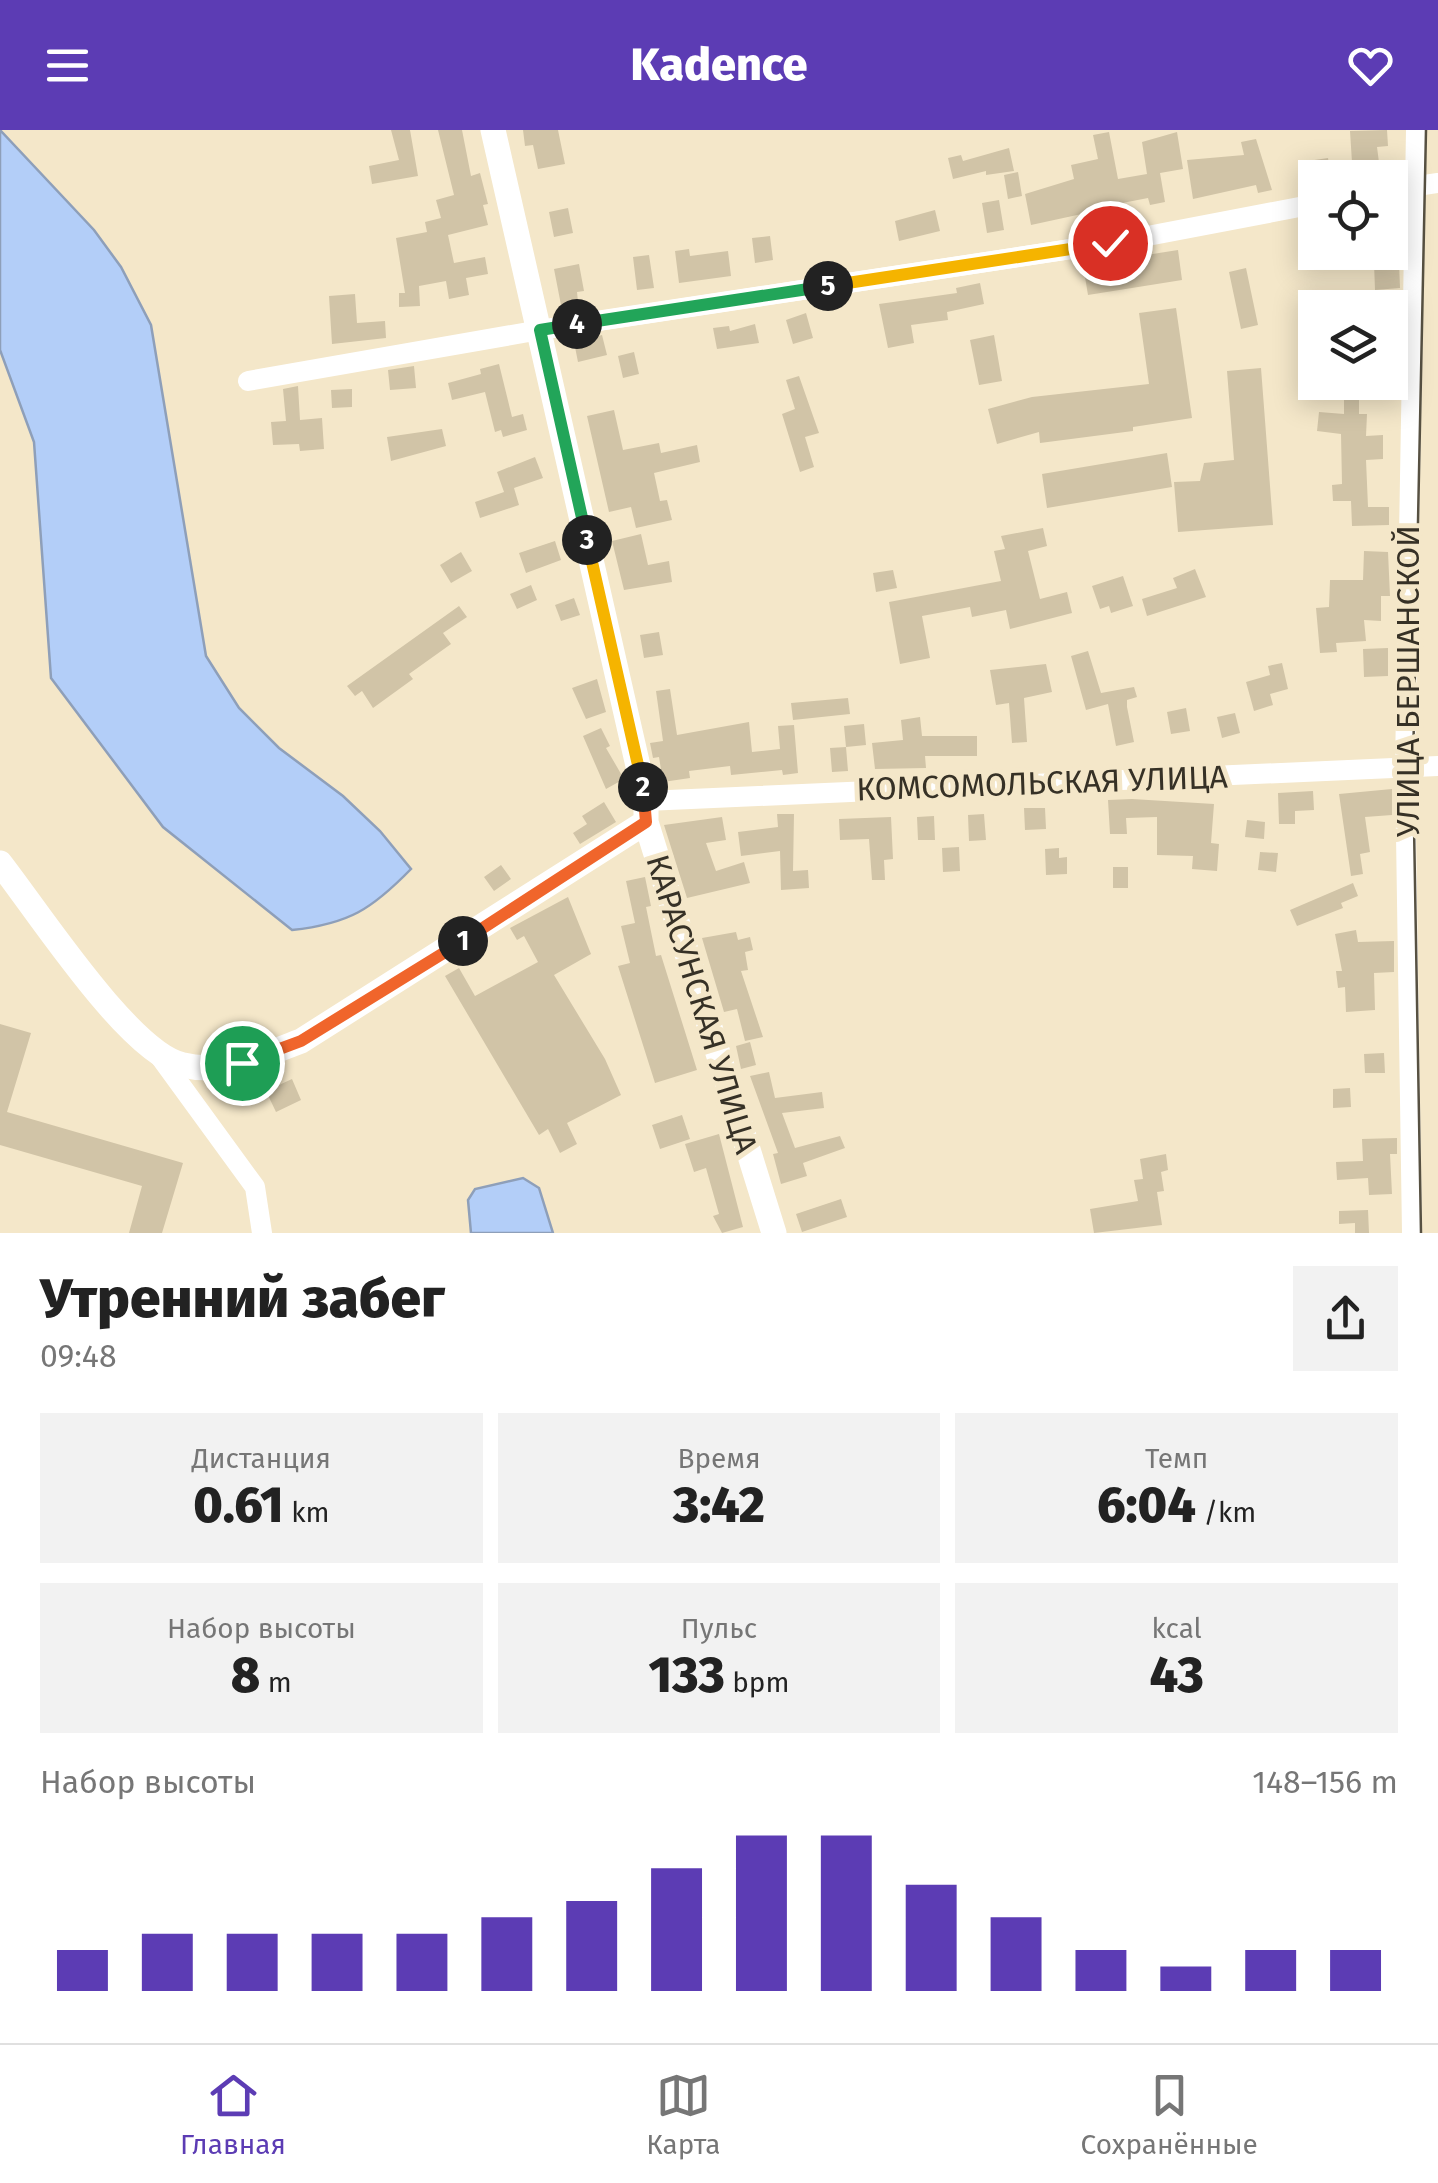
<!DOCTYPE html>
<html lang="ru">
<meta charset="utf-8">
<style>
body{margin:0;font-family:"Fira Sans",sans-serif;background:#f2f2f2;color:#222;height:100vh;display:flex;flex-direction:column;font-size:38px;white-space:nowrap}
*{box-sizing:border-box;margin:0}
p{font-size:32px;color:#767676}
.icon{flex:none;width:55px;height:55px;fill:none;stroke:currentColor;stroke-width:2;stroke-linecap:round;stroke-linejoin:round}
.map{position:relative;height:1103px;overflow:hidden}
.side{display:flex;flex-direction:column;background:#fff;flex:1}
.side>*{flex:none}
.controls{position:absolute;left:1298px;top:30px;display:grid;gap:20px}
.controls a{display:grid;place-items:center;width:110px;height:110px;border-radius:0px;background:#fff;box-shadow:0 5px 25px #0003;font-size:50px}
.pin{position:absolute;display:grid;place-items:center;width:85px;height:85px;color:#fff;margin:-42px;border:5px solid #fff;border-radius:50%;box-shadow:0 2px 10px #0007}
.km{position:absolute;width:50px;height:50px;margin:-25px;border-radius:50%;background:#222;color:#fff;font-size:28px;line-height:50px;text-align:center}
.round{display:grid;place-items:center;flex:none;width:105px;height:105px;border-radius:0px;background:#f2f2f2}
.head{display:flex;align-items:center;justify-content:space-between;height:170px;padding:0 40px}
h1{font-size:55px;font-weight:800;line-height:75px}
.stats{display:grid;grid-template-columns:repeat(3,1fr);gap:15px;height:170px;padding:10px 40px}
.stats div{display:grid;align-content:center;border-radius:0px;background:#f2f2f2;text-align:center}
.stats b{font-size:50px;font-weight:800}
.stats small{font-size:28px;font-weight:400}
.stats p{font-size:28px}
.chart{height:280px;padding:20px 40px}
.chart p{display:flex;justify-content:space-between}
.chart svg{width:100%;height:180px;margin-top:10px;stroke:#5c3cb4;stroke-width:6}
header{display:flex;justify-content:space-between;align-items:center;height:130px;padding:0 40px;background:#5c3cb4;color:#fff;font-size:45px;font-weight:800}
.dock{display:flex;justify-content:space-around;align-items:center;height:140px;border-top:2px solid #e0e0e0;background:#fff;font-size:28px;color:#767676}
.dock a{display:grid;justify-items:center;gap:5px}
.dock .selected{color:#5c3cb4}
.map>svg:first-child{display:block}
</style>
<header><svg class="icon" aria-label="menu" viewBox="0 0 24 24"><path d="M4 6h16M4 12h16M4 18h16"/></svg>Kadence<svg class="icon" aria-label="heart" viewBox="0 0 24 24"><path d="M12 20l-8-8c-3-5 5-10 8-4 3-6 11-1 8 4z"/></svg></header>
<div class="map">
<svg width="1438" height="1103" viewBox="0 0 1438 1103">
<rect width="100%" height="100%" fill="#f4e7c9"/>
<path fill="#b3cef8" stroke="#8e9fb9" stroke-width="2.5" d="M 0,0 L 94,100 L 121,137 L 151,195 L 206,526 L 239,578 L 279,618 L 343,666 L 380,701 L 411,739 C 372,779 349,794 292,800 L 163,697 L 51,548 L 34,312 L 0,220 Z
M 523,1048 L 539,1058 L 553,1103 L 471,1103 L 468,1070 L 475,1059 Z"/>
<path fill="#d1c4a7" d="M 391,0 L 410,0 L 418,46 L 372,54 L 369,36 L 399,30 Z
M 438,0 L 462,0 L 471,46 L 480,43 L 488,74 L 483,75 L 488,95 L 448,105 L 454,133 L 485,127 L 488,144 L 466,148 L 469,165 L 449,169 L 446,151 L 419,156 L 420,176 L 399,177 L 399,163 L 405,163 L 396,108 L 427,102 L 425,92 L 441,88 L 436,70 L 454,65 Z
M 523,0 L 558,0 L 565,34 L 538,39 L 533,15 L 525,16 Z
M 1387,0 L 1388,16 L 1377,17 L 1381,48 L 1353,48 L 1350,1 Z
M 1109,2 L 1118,49 L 1147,44 L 1142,12 L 1177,2 L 1183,39 L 1160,43 L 1165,72 L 1150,75 L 1148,68 L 1107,76 L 1109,83 L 1092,86 L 1091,82 L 1031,95 L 1025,64 L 1074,49 L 1071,35 L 1098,29 L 1093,5 Z
M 1256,9 L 1272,60 L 1258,63 L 1256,55 L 1193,69 L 1187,30 L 1244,25 L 1241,12 Z
M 1009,18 L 1014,41 L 986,45 L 986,41 L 953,49 L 948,28 L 961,25 L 963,31 Z
M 1328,28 L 1331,48 L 1304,48 L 1301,32 Z
M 1018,42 L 1022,66 L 1008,69 L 1004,45 Z
M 999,70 L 1004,100 L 987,103 L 982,73 Z
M 568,78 L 573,103 L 554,107 L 549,82 Z
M 935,80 L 940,101 L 899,111 L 895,91 Z
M 770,106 L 773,130 L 755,133 L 752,108 Z
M 689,119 L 690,126 L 728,121 L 731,146 L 679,153 L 675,121 Z
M 1178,120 L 1182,150 L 1088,165 L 1083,135 Z
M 649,125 L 654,158 L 637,160 L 633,127 Z
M 1399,132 L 1400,158 L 1375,160 L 1374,133 Z
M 579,134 L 584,161 L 577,162 L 578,172 L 561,175 L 554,139 Z
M 1246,138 L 1258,195 L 1241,199 L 1229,142 Z
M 980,153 L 984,174 L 947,182 L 948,190 L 911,195 L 914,213 L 888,218 L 879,174 L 957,163 L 956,158 Z
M 355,164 L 357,193 L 385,191 L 386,208 L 332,214 L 329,166 Z
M 1176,178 L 1192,288 L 1133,297 L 1133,301 L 1040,313 L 1039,302 L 997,314 L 988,279 L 1032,267 L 1149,254 L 1139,183 Z
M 806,183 L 813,208 L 793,214 L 786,190 Z
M 755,194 L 759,213 L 717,219 L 713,198 L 729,196 L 730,201 Z
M 602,205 L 607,225 L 578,232 L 574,212 Z
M 994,205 L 1002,251 L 979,255 L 970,210 Z
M 634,222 L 639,244 L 623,248 L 618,226 Z
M 499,234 L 512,287 L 523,284 L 527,300 L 503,307 L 501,300 L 495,302 L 485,262 L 452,270 L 448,253 L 481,244 L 480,239 Z
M 414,236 L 416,258 L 390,260 L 388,240 Z
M 1261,238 L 1273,395 L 1178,402 L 1174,352 L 1200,351 L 1204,333 L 1234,330 L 1227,241 Z
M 799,246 L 819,303 L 805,307 L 814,337 L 800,342 L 782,284 L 795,279 L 786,250 Z
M 298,256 L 300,290 L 322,288 L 324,319 L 300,321 L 299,314 L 273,315 L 271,292 L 286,291 L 283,259 Z
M 352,259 L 352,277 L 332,278 L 331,260 Z
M 1344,269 L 1359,269 L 1359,284 L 1367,284 L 1366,306 L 1383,305 L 1383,329 L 1366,330 L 1368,377 L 1389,377 L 1389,395 L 1352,396 L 1351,371 L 1333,371 L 1332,355 L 1342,354 L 1341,304 L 1317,301 L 1319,282 L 1344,284 Z
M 614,280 L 623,320 L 659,313 L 661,323 L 697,315 L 700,332 L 654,343 L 660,371 L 667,370 L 672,390 L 636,398 L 631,377 L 609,382 L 587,286 Z
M 442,299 L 446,316 L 391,331 L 387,307 Z
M 1167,323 L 1172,357 L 1047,378 L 1042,344 Z
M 535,327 L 543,348 L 514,358 L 519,375 L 480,388 L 475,372 L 504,362 L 497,342 Z
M 1043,398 L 1047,416 L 1028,421 L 1040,469 L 1067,462 L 1072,483 L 1010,499 L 1006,480 L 972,487 L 970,477 L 922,486 L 930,528 L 900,534 L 889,472 L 1001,451 L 994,421 L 1005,419 L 1001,406 Z
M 641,404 L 648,435 L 669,431 L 672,452 L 624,460 L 612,411 Z
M 555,411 L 561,430 L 526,443 L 519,423 Z
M 1364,421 L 1388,422 L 1390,466 L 1381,466 L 1381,491 L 1364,490 L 1366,511 L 1336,513 L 1337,522 L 1320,523 L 1316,478 L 1329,477 L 1330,450 L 1363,450 Z
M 461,422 L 472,441 L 451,453 L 440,435 Z
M 1195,439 L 1206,467 L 1147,486 L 1142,469 L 1177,458 L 1173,448 Z
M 893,440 L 897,458 L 876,462 L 873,443 Z
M 1123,446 L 1133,476 L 1111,483 L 1109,476 L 1100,479 L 1092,456 Z
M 531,455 L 537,470 L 517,479 L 510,464 Z
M 574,468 L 580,485 L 561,491 L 555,475 Z
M 459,476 L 467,487 L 443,503 L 451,514 L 409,544 L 413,549 L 373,578 L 362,561 L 355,566 L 347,556 Z
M 659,502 L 663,525 L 644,528 L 640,505 Z
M 1388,518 L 1388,546 L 1364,547 L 1363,519 Z
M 1088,521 L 1101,563 L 1134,557 L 1137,567 L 1127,570 L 1127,577 L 1134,612 L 1116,616 L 1108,574 L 1086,580 L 1071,526 Z
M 1282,533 L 1288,559 L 1270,564 L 1273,575 L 1254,581 L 1246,552 L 1270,545 L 1268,536 Z
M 1046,534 L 1052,562 L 1024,568 L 1027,612 L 1012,613 L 1009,573 L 996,575 L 990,540 Z
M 597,549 L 606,582 L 586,589 L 572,558 Z
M 670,559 L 677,605 L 749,592 L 752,622 L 780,619 L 778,596 L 794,595 L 798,643 L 783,645 L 782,640 L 731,645 L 730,636 L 689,641 L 690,648 L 663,652 L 659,627 L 653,628 L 650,613 L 663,611 L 656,561 Z
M 848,568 L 850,584 L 793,590 L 791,573 Z
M 1186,578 L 1190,601 L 1171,604 L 1167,582 Z
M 1235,583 L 1240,603 L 1222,608 L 1217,587 Z
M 920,587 L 922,606 L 977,606 L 977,626 L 925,626 L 926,638 L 875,639 L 872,613 L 903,610 L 901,590 Z
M 864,594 L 866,615 L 846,617 L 844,596 Z
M 601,598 L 610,616 L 606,618 L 624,649 L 606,659 L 583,606 Z
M 846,617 L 848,641 L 832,642 L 830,618 Z
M 1392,659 L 1392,685 L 1365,687 L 1370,722 L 1360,724 L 1363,744 L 1351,746 L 1339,664 Z
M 1313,661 L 1314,680 L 1295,681 L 1295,694 L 1279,694 L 1278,663 Z
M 1132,669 L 1214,674 L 1211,713 L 1219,714 L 1217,741 L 1192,739 L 1193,726 L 1157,725 L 1157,687 L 1126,688 L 1127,704 L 1110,704 L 1108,670 Z
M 604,672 L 616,692 L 580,714 L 573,703 L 587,694 L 582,686 Z
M 1024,678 L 1045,678 L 1046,699 L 1025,700 Z
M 777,684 L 794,684 L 793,741 L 808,740 L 809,758 L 781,760 L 780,721 L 741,726 L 738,702 L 778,697 Z
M 984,684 L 986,710 L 969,711 L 968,685 Z
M 934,686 L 935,710 L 918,710 L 917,687 Z
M 722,687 L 726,710 L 706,713 L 716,741 L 744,732 L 750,753 L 687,768 L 664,695 Z
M 891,687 L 893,729 L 884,730 L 885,750 L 872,750 L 869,709 L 840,710 L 839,689 Z
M 1247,690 L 1265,692 L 1264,709 L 1245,707 Z
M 959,717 L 960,741 L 943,742 L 942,718 Z
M 1059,718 L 1059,728 L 1067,727 L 1067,744 L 1046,745 L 1045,719 Z
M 1260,722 L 1278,723 L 1276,742 L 1258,740 Z
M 501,735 L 511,749 L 494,761 L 484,747 Z
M 1113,737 L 1128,737 L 1128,758 L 1113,758 Z
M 645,747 L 651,776 L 646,777 L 656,826 L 661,825 L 697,940 L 655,953 L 618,836 L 630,833 L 621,796 L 635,793 L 626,751 Z
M 1353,753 L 1358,766 L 1341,773 L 1343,778 L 1297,796 L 1290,780 Z
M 568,767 L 591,824 L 554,845 L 605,929 L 621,965 L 567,993 L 577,1014 L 560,1023 L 548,999 L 539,1005 L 445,846 L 459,838 L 475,866 L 538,832 L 524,806 L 517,810 L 510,798 Z
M 1356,800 L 1358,812 L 1394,811 L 1394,842 L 1374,843 L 1375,880 L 1346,882 L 1345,857 L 1338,858 L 1336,841 L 1342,841 L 1335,804 Z
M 736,802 L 738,810 L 750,807 L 753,820 L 745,822 L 748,840 L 741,841 L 763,907 L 745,911 L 737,879 L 724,882 L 702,808 Z
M 0,894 L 31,903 L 7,982 L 183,1033 L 162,1103 L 129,1103 L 142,1056 L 0,1015 Z
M 750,912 L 756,935 L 741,939 L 736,916 Z
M 1384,923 L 1385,943 L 1365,943 L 1364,924 Z
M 769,942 L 775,968 L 822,962 L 824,978 L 782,983 L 795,1018 L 840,1006 L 845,1018 L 803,1033 L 807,1046 L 781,1054 L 773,1024 L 778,1023 L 750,946 Z
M 292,949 L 301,970 L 276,982 L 266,961 Z
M 1350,958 L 1351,977 L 1333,978 L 1333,959 Z
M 682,985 L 690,1009 L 660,1019 L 652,995 Z
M 719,1004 L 743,1097 L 722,1103 L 713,1086 L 719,1084 L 706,1038 L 694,1042 L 685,1014 Z
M 1397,1008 L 1397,1024 L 1390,1024 L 1392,1064 L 1369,1065 L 1368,1048 L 1337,1050 L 1336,1032 L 1363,1031 L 1362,1009 Z
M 1166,1024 L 1168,1040 L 1161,1042 L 1164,1061 L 1157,1062 L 1162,1095 L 1094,1103 L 1090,1079 L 1138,1071 L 1134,1050 L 1143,1049 L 1140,1029 Z
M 841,1069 L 847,1087 L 802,1102 L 796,1084 Z
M 1368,1080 L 1369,1103 L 1355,1103 L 1355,1093 L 1339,1094 L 1339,1081 Z"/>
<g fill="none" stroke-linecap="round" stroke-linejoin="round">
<path stroke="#fff" stroke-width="20" d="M 1390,60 L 1438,53
M 248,251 L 540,200 L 1111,113 L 1315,74
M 646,671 L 1438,636
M 161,928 L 255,1057 L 262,1103
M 1412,1103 L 1405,638 L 1416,0"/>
<path stroke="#fff" stroke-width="25" d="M 493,0 L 646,671 L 646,692 L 774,1103
M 0,733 C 37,780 129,923 183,935 C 223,945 264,925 301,911 L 646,692"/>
<path stroke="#575142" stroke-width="2.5" d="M 1421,1103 L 1413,637 L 1426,0"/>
</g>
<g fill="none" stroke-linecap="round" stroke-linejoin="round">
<defs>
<path id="split-1" d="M 242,933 L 301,911 L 463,811"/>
<path id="split-2" d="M 463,811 L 646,692 L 643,657"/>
<path id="split-3" d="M 587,410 L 643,657"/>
<path id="split-4" d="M 577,194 L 540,200 L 587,410"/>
<path id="split-5" d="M 577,194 L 828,156"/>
<path id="split-6" d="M 828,156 L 1110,113"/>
</defs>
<use href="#split-1" stroke="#fff" stroke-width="20"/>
<use href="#split-2" stroke="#fff" stroke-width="20"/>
<use href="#split-3" stroke="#fff" stroke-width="20"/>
<use href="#split-4" stroke="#fff" stroke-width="20"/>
<use href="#split-5" stroke="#fff" stroke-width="20"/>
<use href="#split-6" stroke="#fff" stroke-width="20"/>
<use href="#split-1" stroke="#f0652b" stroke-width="12"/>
<use href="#split-2" stroke="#f0652b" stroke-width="12"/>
<use href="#split-3" stroke="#f5b400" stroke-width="12"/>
<use href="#split-4" stroke="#22a559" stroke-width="12"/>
<use href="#split-5" stroke="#22a559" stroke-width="12"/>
<use href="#split-6" stroke="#f5b400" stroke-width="12"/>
</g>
<g text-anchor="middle" stroke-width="10" stroke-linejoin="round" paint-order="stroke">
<g font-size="32" fill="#363126" stroke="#f4e7c9">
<text transform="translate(1408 551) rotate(-90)" y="11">УЛИЦА БЕРШАНСКОЙ</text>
<text transform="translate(1042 653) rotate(-2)" y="11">КОМСОМОЛЬСКАЯ УЛИЦА</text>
<text transform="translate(702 874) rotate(73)" y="11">КАРАСУНСКАЯ УЛИЦА</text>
</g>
</g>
</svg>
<div class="controls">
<a><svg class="icon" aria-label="locate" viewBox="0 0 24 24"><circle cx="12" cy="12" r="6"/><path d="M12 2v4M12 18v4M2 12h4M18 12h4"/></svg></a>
<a><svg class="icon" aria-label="layers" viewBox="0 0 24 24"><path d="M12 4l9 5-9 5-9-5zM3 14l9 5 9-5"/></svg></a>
</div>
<div class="pin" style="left:242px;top:933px;background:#1e9e55"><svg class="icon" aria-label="arrive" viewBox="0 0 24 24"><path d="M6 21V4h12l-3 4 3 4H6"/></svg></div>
<div class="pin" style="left:1110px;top:113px;background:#d93025"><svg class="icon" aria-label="check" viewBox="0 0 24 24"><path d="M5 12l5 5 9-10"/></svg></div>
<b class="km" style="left:463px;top:811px">1</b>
<b class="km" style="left:643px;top:657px">2</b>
<b class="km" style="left:587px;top:410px">3</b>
<b class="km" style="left:577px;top:194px">4</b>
<b class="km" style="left:828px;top:156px">5</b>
</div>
<section class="side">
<div class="head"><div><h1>Утренний забег</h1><p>09:48</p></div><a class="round"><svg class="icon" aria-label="share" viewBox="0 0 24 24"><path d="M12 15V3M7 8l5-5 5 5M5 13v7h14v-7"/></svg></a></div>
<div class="stats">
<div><p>Дистанция</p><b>0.61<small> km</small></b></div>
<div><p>Время</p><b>3:42</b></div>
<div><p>Темп</p><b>6:04<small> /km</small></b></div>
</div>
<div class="stats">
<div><p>Набор высоты</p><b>8<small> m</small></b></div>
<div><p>Пульс</p><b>133<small> bpm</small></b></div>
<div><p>kcal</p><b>43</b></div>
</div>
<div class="chart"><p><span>Набор высоты</span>148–156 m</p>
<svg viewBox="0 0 160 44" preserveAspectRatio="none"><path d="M5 44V34M15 44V30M25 44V30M35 44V30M45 44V30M55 44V26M65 44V22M75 44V14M85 44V6M95 44V6M105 44V18M115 44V26M125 44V34M135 44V38M145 44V34M155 44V34"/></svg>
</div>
</section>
<nav class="dock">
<a class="selected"><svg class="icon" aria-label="home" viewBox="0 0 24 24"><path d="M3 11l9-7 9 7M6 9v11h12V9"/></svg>Главная</a>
<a><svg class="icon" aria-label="map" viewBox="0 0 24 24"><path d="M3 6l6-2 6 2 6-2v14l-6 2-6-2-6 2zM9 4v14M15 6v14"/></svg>Карта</a>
<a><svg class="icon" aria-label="saved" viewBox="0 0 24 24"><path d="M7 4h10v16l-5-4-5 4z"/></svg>Сохранённые</a>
</nav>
